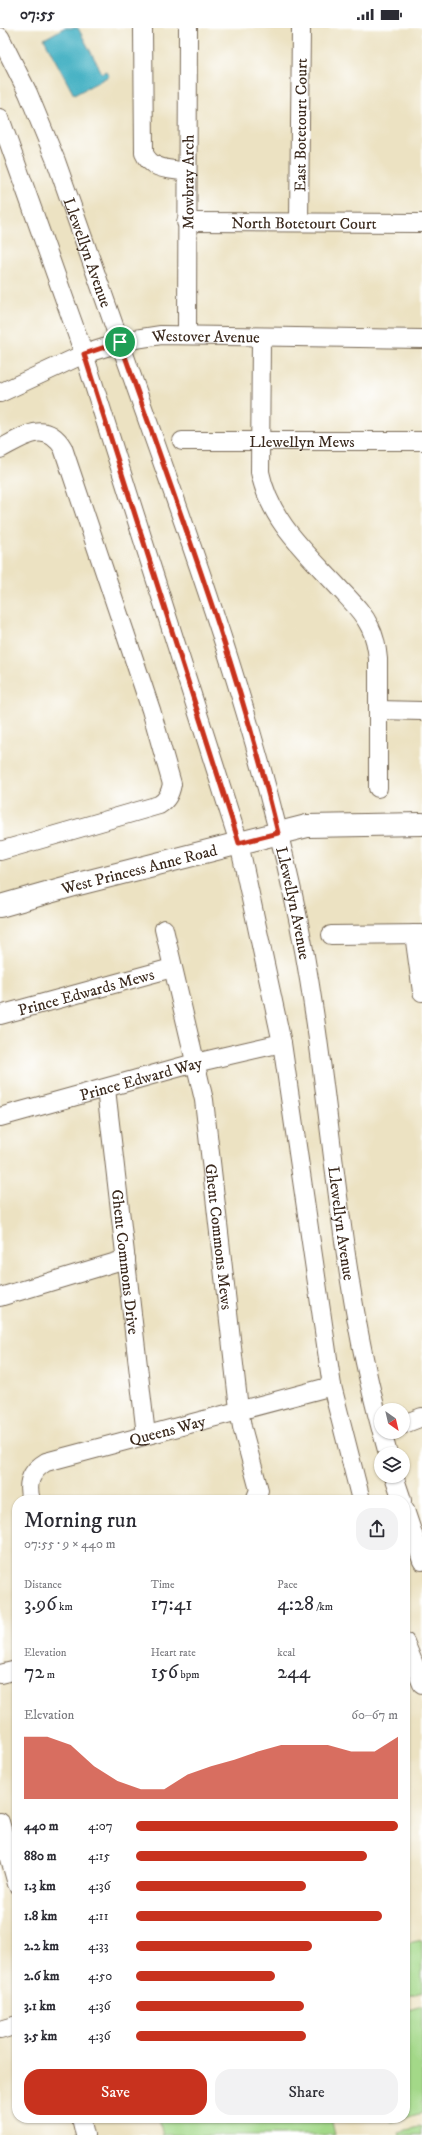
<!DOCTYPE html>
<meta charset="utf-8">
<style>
body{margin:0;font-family:"IM FELL DW Pica",serif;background:#f2f2f3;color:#2b2b33;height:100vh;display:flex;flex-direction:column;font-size:15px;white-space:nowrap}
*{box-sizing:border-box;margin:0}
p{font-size:13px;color:#7c7c81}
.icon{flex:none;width:22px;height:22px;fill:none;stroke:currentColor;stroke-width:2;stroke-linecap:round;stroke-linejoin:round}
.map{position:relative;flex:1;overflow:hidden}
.sheet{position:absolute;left:12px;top:1467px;width:398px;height:628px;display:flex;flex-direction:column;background:#fff;border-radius:16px;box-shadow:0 1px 3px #0004}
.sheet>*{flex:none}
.needle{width:26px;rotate:146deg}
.fabs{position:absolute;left:374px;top:1375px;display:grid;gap:8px}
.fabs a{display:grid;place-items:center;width:36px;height:36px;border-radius:50%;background:#fff;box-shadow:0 1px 3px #0004;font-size:20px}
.pin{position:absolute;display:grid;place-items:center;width:34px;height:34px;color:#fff;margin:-17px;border:2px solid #fff;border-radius:50%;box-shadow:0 1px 4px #0007}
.round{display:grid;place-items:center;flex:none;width:42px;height:42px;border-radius:16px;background:#f2f2f3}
.head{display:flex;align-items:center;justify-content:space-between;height:68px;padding:0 12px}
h1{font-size:22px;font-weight:600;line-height:30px}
.stats{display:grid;grid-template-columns:repeat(3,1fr);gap:6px;height:68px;padding:4px 12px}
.stats div{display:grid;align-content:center}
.stats b{font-size:20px;font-weight:600}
.stats small{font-size:11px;font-weight:400}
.stats p{font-size:11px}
.chart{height:112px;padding:8px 12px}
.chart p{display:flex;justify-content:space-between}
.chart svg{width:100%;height:72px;margin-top:4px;fill:#c8321e;opacity:.7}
.button{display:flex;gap:8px;margin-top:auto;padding:8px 12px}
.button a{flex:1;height:46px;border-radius:16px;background:#c8321e;color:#fff;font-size:16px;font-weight:600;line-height:46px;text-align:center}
.button a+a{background:#f2f2f3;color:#2b2b33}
ul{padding:0 12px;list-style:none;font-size:13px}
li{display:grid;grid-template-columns:64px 48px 1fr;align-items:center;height:30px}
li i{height:10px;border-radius:5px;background:#c8321e}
.status{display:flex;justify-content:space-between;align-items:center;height:28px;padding:0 20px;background:#fff;direction:ltr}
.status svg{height:11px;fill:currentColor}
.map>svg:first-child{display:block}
</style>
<div class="status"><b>07:55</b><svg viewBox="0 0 49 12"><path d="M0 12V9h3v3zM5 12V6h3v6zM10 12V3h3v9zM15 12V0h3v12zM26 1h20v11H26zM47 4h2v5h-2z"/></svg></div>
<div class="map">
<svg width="422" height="2107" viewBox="0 0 422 2107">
<rect width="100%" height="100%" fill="#fff"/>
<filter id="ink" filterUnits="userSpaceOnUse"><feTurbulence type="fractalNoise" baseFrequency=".025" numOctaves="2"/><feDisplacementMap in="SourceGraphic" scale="8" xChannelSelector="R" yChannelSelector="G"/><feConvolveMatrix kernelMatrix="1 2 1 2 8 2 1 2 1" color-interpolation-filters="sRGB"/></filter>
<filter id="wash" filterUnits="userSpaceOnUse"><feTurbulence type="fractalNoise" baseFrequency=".012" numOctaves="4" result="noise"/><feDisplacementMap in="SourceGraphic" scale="16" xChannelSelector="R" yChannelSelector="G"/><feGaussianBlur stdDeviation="0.9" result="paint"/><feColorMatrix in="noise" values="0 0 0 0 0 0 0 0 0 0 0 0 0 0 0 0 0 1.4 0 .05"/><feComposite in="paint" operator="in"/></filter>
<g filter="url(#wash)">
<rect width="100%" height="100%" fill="#ece2c2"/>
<path fill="#a3d888" stroke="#6f8153" d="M 422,1912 L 422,1964 L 405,1969 L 405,1916 Z
M 422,1978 L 422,2085 L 391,2094 L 389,2090 L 405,2090 L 405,1983 Z
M 159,2090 L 331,2090 L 335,2107 L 163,2107 Z
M 422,2098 L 422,2107 L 400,2107 L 399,2104 Z"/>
<path fill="#48b3c5" stroke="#426e72" d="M 64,0 L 78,0 L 102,45 L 106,43 L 109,48 L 74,67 L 44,11 Z"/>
</g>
<g filter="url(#ink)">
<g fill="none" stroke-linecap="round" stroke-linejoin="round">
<defs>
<g id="minor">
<path d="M 143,0 L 144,125 C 151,142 170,141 187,144"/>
<path id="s1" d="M 0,9 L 28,65 L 56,133 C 90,230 125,328 159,425 C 211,571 260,716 293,867 C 332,1043 333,1226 381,1401"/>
<path d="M 0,90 L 84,326 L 239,815 L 282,1015 L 332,1358 L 361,1472"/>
<path id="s2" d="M 299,193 L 301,0"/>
<path id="s3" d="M 186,194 L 422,195"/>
<path id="s4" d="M 187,307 L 188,0"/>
<path d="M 261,309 L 260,444 C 270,494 307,525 340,561 C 351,573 363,584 370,599 C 375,609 377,620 378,631 L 378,760"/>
<path id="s5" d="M 0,365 L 84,326 L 129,312 L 161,307 L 422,311"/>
<path id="s6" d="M 182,413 L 422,413"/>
<path d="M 0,421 C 23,409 46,391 63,420 L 151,682 L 172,756 C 170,766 167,772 159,777 L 0,823"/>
<path d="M 378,682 L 422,683"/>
<path id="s7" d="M 164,901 L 204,1072 L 239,1381 L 242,1399 L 259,1462 L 255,1472"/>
<path d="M 414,906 L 422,964"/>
<path d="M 331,907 L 422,906"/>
<path id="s8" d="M 0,987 L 172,940"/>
<path id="s9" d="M 106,1061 L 146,1407"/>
<path id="s10" d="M 0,1089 L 195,1035 L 282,1015"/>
<path d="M 0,1269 L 126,1231"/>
<path d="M 404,1396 L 422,1389"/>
<path d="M 382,1404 L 388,1426"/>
<path d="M 394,1448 L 402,1472"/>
<path id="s11" d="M 31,1472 C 26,1455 31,1443 46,1434 L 332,1358"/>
<path d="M 405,1482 L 422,1533"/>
<path d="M 405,1614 L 422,1656"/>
<path d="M 0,1646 L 17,1642"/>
<path d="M 0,1794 L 17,1856"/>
<path d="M 0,2002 L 17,1997"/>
<path d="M 81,2090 L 85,2107"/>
</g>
<g id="major">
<path id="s12" d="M 0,878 L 78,856 L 307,798 L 422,796"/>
</g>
</defs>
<use href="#minor" stroke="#796a57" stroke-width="20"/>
<use href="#major" stroke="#796a57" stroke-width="24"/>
<use href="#minor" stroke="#fff" stroke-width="18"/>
<use href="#major" stroke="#fff" stroke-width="22"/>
</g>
</g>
<g fill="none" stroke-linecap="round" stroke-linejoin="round" filter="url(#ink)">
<defs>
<path id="route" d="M 120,314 C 177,477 238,637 278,805 L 239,815 L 232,792 L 84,326 Z"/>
</defs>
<use href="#route" stroke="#fff" stroke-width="8"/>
<use href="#route" stroke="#c8321e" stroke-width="5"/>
</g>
<g text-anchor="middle" stroke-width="3.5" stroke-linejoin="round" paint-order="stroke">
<g font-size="16" fill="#3b2a1e" stroke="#fff">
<text dy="6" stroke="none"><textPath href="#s2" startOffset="96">East Botetourt Court</textPath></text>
<text dy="6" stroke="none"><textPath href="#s4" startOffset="153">Mowbray Arch</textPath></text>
<text dy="6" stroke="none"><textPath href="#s3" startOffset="118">North Botetourt Court</textPath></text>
<text dy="6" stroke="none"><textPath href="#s1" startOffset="233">Llewellyn Avenue</textPath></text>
<text dy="6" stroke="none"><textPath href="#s5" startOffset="217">Westover Avenue</textPath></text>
<text dy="6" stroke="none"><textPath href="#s6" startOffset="120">Llewellyn Mews</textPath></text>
<text dy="6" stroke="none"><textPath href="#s12" startOffset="144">West Princess Anne Road</textPath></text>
<text dy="6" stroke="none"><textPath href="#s1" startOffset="916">Llewellyn Avenue</textPath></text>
<text dy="6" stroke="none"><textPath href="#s8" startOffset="89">Prince Edwards Mews</textPath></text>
<text dy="6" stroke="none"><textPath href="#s10" startOffset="146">Prince Edward Way</textPath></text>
<text dy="6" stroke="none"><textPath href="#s1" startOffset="1240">Llewellyn Avenue</textPath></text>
<text dy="6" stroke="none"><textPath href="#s7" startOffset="313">Ghent Commons Mews</textPath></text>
<text dy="6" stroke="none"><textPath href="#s9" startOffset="174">Ghent Commons Drive</textPath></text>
<text dy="6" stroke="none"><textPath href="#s11" startOffset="170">Queens Way</textPath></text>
</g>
</g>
</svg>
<div class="fabs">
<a><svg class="needle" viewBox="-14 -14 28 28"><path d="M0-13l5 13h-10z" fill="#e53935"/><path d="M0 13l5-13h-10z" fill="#7c7c81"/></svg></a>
<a><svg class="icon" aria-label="layers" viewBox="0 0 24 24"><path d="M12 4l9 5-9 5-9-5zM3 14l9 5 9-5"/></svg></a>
</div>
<div class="pin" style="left:120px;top:314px;background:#1e9e55"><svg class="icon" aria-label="arrive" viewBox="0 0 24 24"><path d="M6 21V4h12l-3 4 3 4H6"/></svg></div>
<section class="sheet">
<div class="head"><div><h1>Morning run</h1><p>07:55 · 9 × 440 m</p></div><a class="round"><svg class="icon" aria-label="share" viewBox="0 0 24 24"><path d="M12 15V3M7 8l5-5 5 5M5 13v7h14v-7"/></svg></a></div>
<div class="stats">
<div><p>Distance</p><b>3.96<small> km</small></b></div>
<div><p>Time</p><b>17:41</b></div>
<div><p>Pace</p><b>4:28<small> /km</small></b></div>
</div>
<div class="stats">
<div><p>Elevation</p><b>72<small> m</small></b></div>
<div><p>Heart rate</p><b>156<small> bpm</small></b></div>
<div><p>kcal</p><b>244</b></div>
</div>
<div class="chart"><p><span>Elevation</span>60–67 m</p>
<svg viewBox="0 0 160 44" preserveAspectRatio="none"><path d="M0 44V6L10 6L20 11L30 24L40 33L50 38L60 38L70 29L80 24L90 20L100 15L110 11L120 11L130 11L140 15L150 15L160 6V44z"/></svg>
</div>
<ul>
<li><b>440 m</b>4:07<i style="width:100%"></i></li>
<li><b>880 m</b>4:15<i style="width:88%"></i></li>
<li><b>1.3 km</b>4:36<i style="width:65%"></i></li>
<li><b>1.8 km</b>4:11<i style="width:94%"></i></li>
<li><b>2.2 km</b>4:33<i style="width:67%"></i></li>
<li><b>2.6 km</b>4:50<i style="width:53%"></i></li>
<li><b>3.1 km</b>4:36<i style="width:64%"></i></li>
<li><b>3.5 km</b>4:36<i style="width:65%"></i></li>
</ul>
<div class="button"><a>Save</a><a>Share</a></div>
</section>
</div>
